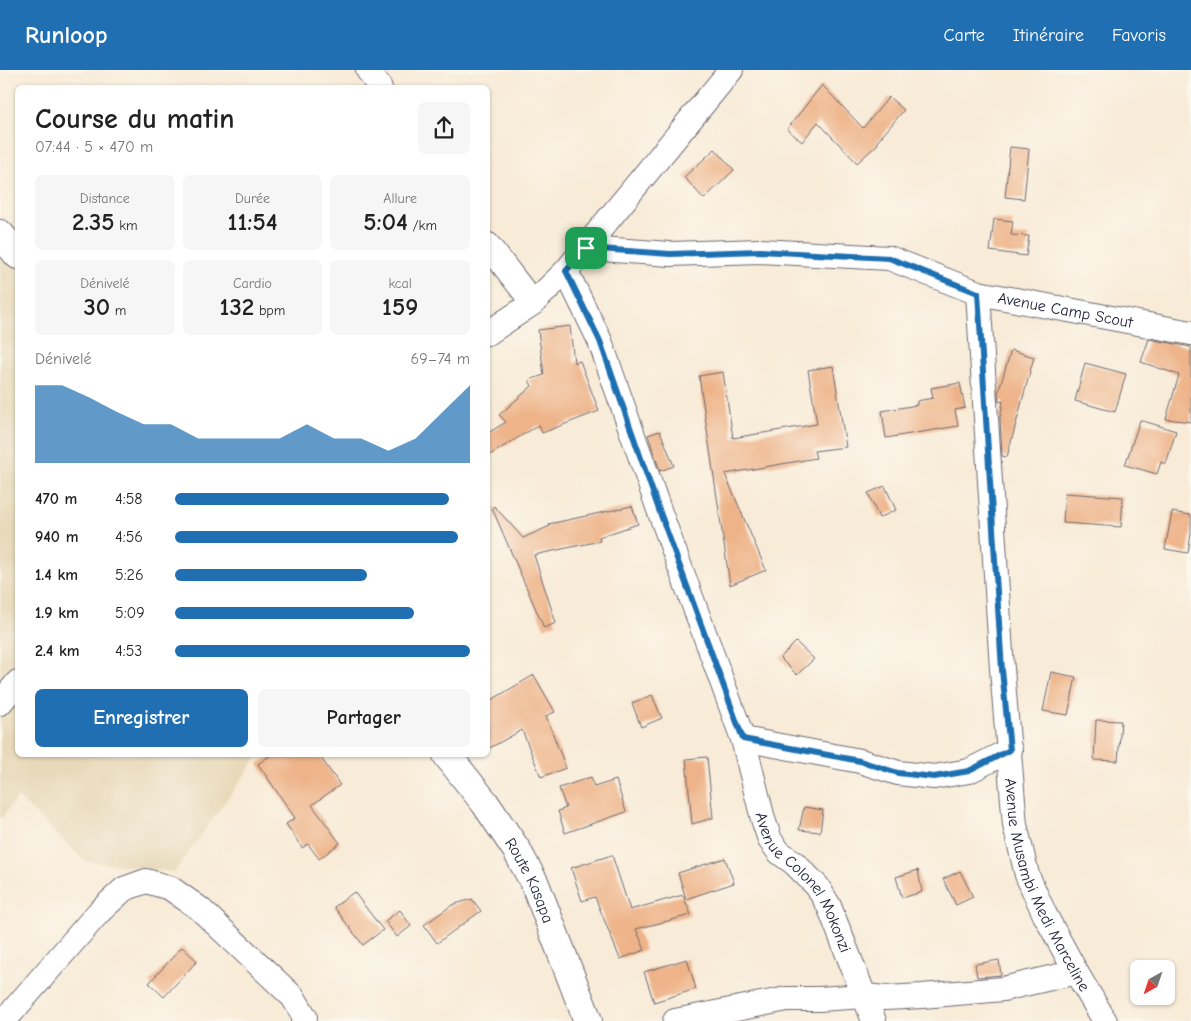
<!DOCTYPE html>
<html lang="fr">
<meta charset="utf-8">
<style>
body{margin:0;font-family:"Comic Neue",sans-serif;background:#f6f6f6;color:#222;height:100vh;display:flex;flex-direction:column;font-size:19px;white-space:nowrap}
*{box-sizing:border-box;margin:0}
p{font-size:16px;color:#767676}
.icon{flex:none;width:28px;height:28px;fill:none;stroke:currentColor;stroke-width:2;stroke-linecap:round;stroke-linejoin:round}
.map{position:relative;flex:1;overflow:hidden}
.drawer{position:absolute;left:15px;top:15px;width:475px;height:672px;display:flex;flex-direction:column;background:#fff;border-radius:8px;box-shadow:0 1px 4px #0004}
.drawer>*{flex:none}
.needle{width:32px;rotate:220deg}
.buttons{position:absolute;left:1130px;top:890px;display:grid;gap:10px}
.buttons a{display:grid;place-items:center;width:45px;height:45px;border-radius:8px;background:#fff;box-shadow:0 1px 4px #0004;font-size:25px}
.pin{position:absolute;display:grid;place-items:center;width:42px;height:42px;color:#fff;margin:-21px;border-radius:10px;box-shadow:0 2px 8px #0006}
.round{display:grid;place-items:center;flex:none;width:52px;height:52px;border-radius:8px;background:#f6f6f6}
.summary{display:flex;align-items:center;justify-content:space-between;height:85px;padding:0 20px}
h1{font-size:28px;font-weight:700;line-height:38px}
.figures{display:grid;grid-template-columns:repeat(3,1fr);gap:8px;height:85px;padding:5px 20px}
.figures div{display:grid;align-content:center;border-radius:8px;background:#f6f6f6;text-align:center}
.figures b{font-size:25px;font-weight:700}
.figures small{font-size:14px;font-weight:400}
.figures p{font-size:14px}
.chart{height:140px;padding:10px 20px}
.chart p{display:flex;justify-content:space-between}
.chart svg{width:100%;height:90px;margin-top:5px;fill:#1f6fb2;opacity:.7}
.cta{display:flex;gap:10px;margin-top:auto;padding:10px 20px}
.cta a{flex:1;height:58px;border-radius:8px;background:#1f6fb2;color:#fff;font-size:20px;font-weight:700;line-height:58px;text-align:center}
.cta a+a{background:#f6f6f6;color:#222}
ul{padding:0 20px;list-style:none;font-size:16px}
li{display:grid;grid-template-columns:80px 60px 1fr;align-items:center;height:38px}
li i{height:12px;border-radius:6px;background:#1f6fb2}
header{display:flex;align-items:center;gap:30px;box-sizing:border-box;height:70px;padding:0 25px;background:#1f6fb2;color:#fff}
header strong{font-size:24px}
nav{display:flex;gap:28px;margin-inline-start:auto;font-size:18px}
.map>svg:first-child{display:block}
</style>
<header>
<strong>Runloop</strong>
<nav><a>Carte</a><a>Itinéraire</a><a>Favoris</a></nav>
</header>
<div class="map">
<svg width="1191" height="951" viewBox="0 0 1191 951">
<rect width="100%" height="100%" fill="#fbf7ec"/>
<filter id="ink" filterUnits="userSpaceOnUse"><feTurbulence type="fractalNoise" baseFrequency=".02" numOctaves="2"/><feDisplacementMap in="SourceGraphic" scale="10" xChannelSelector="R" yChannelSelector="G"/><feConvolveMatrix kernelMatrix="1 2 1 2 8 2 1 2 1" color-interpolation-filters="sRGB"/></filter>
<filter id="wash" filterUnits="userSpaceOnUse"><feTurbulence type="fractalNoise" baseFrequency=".0096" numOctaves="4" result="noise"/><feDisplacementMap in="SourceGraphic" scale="20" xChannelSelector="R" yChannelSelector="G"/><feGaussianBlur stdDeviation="1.12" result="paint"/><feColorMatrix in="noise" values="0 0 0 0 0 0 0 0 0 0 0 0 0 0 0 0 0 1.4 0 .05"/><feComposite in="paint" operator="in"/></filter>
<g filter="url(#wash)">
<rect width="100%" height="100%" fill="#f8ebd7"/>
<path fill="#e8d9ba" d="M 0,179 L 18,198 L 18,685 L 259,685 L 174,802 L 85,791 L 18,727 L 0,749 Z"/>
<g id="blocks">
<path fill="#eeb388" d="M 822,15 L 863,58 L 889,27 L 904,40 L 877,72 L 878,74 L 857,93 L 818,52 L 802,72 L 787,59 Z
M 1010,77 L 1029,79 L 1024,129 L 1005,127 Z
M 715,79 L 734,100 L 704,129 L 684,107 Z
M 994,149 L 1013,151 L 1011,165 L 1029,166 L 1026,186 L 990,181 Z
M 570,256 L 574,293 L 580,291 L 599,341 L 542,363 L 539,355 L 488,386 L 488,363 L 506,352 L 499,345 L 532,316 L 529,310 L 544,305 L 538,260 Z
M 1149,269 L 1191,277 L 1191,352 L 1166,349 L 1179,305 L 1141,292 Z
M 1011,280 L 1034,287 L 1007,387 L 1002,386 L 1000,348 L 1003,331 L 999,332 L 998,323 Z
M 1085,293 L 1126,304 L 1115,342 L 1075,331 Z
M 833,296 L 846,377 L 814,381 L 816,388 L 725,404 L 766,500 L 730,515 L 699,306 L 723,302 L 733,368 L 817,354 L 808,300 Z
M 960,313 L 965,338 L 955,340 L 958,356 L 886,368 L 882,341 L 917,335 L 917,331 L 933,328 L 931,318 Z
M 1140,350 L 1176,361 L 1166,394 L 1161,392 L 1157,404 L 1125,395 Z
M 660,361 L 674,396 L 660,401 L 648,365 Z
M 885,416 L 896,440 L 879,448 L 868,423 Z
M 1065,423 L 1123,427 L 1121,457 L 1063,453 Z
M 494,436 L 523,468 L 550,456 L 549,454 L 632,436 L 638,454 L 599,467 L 600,471 L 534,485 L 556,553 L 544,558 L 492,438 Z
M 1172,442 L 1191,445 L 1191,464 L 1188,483 L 1165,479 Z
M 796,572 L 814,589 L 797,605 L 780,588 Z
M 1051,602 L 1076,607 L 1068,645 L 1043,641 Z
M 534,605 L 555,642 L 546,646 L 566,698 L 541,707 L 522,660 L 488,679 L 488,632 Z
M 652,625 L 662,648 L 641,657 L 632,633 Z
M 1096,650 L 1121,651 L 1118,691 L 1094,690 Z
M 271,685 L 319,685 L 340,715 L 312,735 L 340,773 L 319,789 L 308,774 L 302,778 L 286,754 L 295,748 L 258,694 Z
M 707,687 L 713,748 L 692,754 L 686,689 Z
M 591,707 L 594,717 L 616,710 L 626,742 L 565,763 L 558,741 L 566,738 L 559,718 Z
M 804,737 L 823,740 L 820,762 L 799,760 Z
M 612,785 L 630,840 L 683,825 L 691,845 L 636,859 L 645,880 L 620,889 L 595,827 L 582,831 L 571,798 Z
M 725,788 L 734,813 L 686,829 L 678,803 Z
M 918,800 L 922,822 L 902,828 L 896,807 Z
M 960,801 L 973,827 L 956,835 L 943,809 Z
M 354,822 L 383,860 L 363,875 L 334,837 Z
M 472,829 L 481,841 L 437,873 L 424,855 L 452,835 Z
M 400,840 L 411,856 L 397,867 L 385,851 Z
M 182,877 L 197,891 L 164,927 L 149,913 Z
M 687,889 L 696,919 L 654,932 L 644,902 Z
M 999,890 L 1001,905 L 977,907 L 975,894 Z"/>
</g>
</g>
<g filter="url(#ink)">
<use href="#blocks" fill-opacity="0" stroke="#6d6872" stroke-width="1"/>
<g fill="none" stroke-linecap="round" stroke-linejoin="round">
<defs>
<g id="minor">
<path d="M 368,0 L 380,18"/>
<path d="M 488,175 L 533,233"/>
<path id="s1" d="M 586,178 L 670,184 L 760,181 L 889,188 L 978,223 L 1191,263"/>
<path id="s2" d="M 566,201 L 600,271 L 658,437 L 743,669 L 763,749 L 770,770 L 779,782 L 794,793 L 817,816 L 829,836 L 874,951"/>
<path id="s3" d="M 978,223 L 1002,599 L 1015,755 L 1027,805 L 1045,845 L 1076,902 L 1105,951"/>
<path d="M 488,263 L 533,233 L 566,201 L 731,0"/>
<path d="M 0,633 L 18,612"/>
<path d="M 743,669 L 860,691 L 898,703 L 934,707 L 969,701 L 1010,680"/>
<path d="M 4,951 L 98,843 L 124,819 L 146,811 L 170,818 L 200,839 L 293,927 L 305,947 L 304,951"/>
<path d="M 675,951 L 787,929 L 819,929 L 864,926 L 886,928 L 922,926 L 1003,919 L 1076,902"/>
</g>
<g id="major">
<path d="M 0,164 L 18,185"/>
<path id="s4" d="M 447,685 L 485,733 L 516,779 L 535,814 L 588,951"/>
</g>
</defs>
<use href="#minor" stroke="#6d6872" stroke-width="26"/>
<use href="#major" stroke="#6d6872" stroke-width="30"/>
<use href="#minor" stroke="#fff" stroke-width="24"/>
<use href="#major" stroke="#fff" stroke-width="28"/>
</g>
</g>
<g fill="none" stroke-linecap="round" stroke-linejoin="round" filter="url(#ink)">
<defs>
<path id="route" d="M 586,178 L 670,184 L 760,181 L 889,188 L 978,223 L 1002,600 L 1010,680 L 969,701 L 934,707 L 898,703 L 860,691 L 743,669 L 658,437 L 600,271 L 566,201 Z"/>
</defs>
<use href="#route" stroke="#fff" stroke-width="10"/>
<use href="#route" stroke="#1f6fb2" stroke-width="6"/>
</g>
<g text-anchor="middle" stroke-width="4.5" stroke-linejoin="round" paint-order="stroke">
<g font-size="16" fill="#22223b" stroke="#fbf7ec">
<text dy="6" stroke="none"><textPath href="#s1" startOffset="488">Avenue Camp Scout</textPath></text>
<text dy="6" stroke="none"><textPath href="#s2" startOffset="660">Avenue Colonel Mokonzi</textPath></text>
<text dy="6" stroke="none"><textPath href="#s4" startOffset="151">Route Kasapa</textPath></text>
<text dy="6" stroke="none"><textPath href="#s3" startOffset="600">Avenue Musambi Medi Marceline</textPath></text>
</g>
</g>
</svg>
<div class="buttons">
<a><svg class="needle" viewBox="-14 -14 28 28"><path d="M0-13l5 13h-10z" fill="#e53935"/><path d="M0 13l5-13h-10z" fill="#767676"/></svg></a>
</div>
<div class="pin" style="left:586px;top:178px;background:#1e9e55"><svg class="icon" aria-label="arrive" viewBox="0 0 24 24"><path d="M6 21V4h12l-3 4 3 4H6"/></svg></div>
<section class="drawer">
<div class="summary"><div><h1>Course du matin</h1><p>07:44 · 5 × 470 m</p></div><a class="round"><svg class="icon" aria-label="share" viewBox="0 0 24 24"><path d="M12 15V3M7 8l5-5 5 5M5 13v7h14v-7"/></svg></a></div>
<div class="figures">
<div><p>Distance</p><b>2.35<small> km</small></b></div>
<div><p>Durée</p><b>11:54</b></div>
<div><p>Allure</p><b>5:04<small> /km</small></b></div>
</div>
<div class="figures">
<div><p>Dénivelé</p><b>30<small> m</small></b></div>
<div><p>Cardio</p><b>132<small> bpm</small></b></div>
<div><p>kcal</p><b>159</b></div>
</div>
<div class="chart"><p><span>Dénivelé</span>69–74 m</p>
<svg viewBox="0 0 160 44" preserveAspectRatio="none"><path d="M0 44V6L10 6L20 12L30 19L40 25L50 25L60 32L70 32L80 32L90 32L100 25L110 32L120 32L130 38L140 32L150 19L160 6V44z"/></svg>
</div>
<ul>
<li><b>470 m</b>4:58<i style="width:93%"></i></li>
<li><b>940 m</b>4:56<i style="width:96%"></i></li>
<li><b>1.4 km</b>5:26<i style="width:65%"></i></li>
<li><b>1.9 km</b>5:09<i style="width:81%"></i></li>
<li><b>2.4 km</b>4:53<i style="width:100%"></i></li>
</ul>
<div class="cta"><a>Enregistrer</a><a>Partager</a></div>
</section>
</div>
